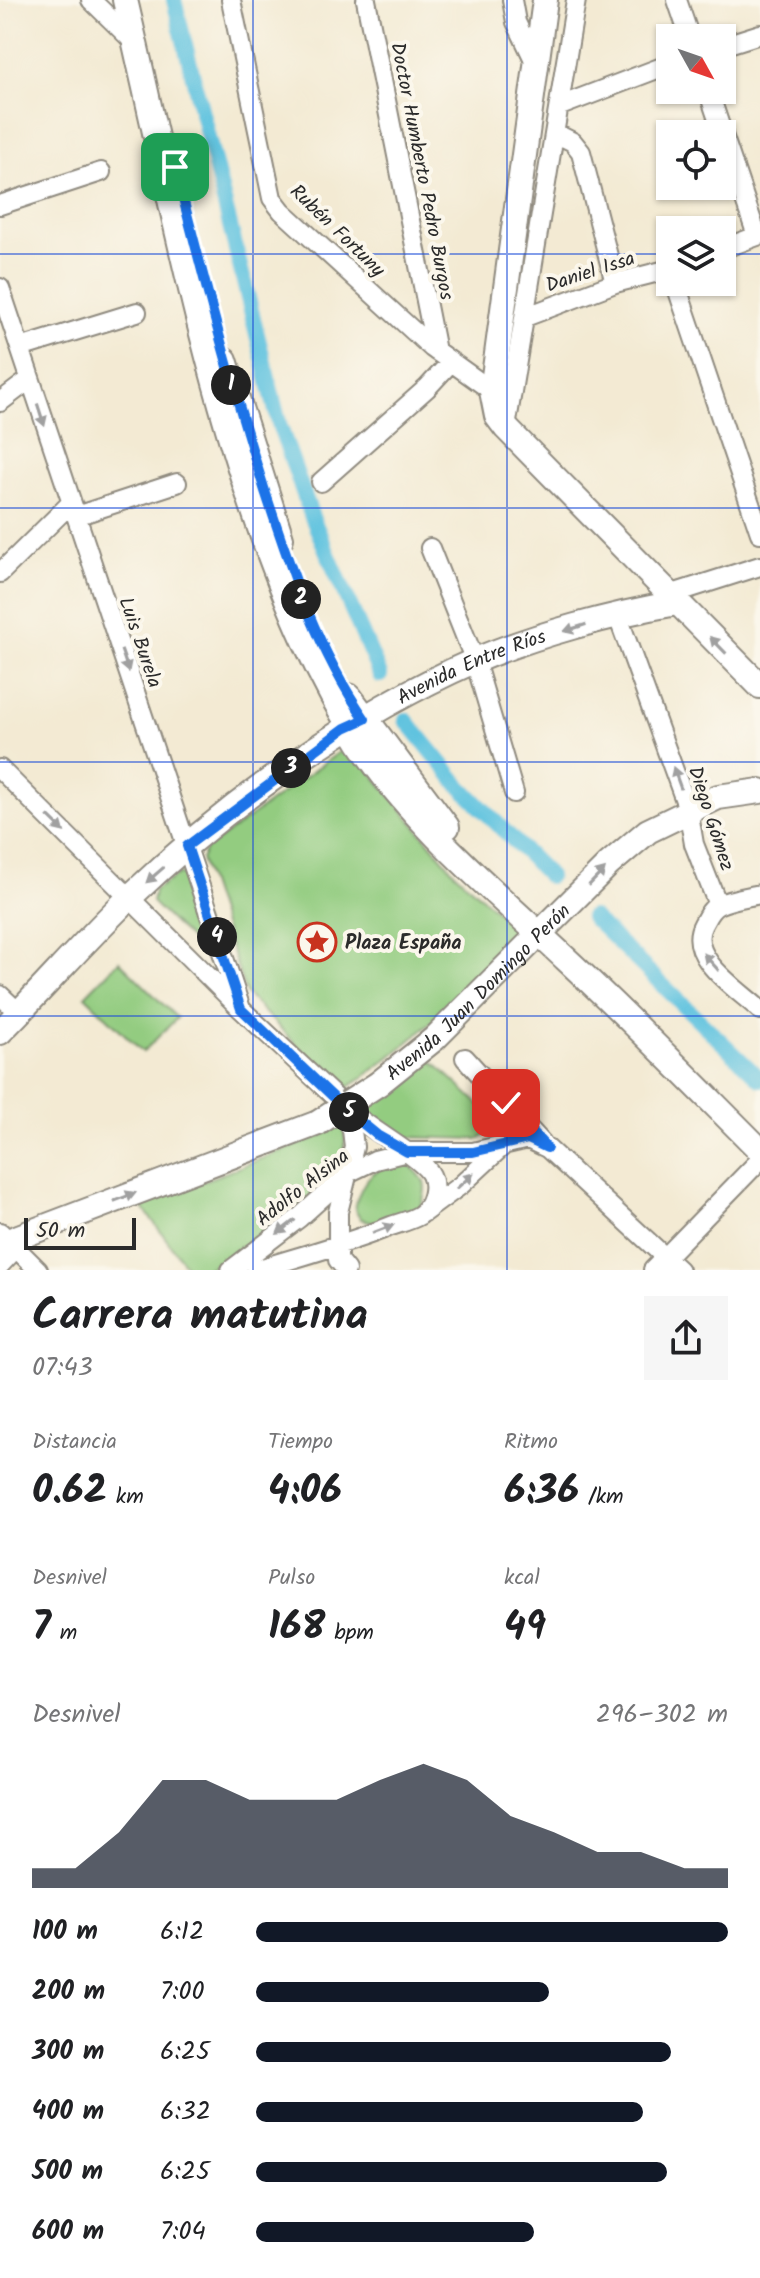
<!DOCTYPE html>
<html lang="es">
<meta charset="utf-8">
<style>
body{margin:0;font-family:Kalam,sans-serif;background:#f6f6f6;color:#202124;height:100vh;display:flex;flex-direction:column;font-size:30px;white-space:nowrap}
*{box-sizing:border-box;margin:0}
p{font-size:26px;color:#757577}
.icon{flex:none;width:44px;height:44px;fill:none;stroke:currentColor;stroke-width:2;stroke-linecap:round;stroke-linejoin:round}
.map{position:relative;height:1270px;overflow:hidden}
.panel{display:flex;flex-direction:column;background:#fff;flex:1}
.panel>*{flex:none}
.needle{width:52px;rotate:130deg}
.controls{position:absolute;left:656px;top:24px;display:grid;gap:16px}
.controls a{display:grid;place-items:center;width:80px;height:80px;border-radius:0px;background:#fff;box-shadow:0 2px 6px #0004;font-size:40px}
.scale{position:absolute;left:24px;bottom:20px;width:112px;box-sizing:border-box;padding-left:8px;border:4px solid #2b2b2b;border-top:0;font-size:22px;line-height:28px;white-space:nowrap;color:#2b2b2b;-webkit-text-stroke:6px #fbf7ec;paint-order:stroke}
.pin{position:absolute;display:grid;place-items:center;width:68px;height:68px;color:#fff;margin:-34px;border-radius:16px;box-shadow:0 4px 12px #0006}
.km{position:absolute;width:40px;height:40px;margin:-20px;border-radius:50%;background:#222;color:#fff;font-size:22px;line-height:40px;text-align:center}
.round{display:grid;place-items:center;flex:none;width:84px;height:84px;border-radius:0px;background:#f6f6f6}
.headline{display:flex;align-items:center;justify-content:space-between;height:136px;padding:0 32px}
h1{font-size:44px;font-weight:800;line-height:60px}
.figures{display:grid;grid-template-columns:repeat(3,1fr);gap:12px;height:136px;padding:8px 32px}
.figures div{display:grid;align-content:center}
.figures b{font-size:40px;font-weight:800}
.figures small{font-size:22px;font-weight:400}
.figures p{font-size:22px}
.chart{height:224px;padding:16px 32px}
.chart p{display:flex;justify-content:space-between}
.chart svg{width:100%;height:144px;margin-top:8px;fill:#111827;opacity:.7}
ul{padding:0 32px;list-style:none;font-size:26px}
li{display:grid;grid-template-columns:128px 96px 1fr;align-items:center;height:60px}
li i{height:20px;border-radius:10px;background:#111827}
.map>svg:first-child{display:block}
</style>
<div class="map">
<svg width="760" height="1270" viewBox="0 0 760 1270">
<rect width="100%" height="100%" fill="#fbf7ec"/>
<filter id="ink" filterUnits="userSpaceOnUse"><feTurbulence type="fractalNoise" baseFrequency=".0125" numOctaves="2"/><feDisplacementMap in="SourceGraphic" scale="16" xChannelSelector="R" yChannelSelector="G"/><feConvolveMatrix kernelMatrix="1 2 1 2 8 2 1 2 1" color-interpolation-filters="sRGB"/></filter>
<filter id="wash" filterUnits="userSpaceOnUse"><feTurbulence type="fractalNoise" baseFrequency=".006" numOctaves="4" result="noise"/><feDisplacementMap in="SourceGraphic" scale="32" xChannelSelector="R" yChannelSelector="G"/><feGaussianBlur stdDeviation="1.8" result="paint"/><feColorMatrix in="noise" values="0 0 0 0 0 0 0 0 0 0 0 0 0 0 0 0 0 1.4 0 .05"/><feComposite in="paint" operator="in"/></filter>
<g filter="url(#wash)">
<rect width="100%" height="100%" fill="#f3ead3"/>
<path fill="#93cc80" stroke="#5f7c56" stroke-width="2" d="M 346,747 L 351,748 L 454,872 L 519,931 L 518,940 C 462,995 408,1048 343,1091 L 246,994 L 201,859 L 206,849 Z
M 180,874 L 188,879 L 213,956 L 210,959 L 152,902 L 154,890 Z
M 119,961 L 177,1018 L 143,1052 L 85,996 Z
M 430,1059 L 493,1117 L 493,1128 L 479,1139 L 400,1137 L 389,1133 L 364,1110 Z
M 342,1124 C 365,1182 244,1242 206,1270 L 189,1270 L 141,1205 L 323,1135 Z
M 407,1163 C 425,1178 430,1185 420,1207 L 378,1223 L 361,1219 L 355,1209 C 361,1178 375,1165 407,1163 Z"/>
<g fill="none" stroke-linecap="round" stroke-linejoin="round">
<path stroke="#61c3df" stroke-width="16" d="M 174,0 L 280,427 L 312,517 L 380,675
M 406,720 L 459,785 L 549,876
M 592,917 L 760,1079"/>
</g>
</g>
<g filter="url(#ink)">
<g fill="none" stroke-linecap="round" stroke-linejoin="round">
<defs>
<path id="minor" d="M 91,0 L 135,43
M 231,0 L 272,198 L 282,211 L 432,348 L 492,391
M 366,0 L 436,351
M 512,0 L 516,22 L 536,64
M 677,0 L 690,38
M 722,46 L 760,34
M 708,90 L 757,236
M 560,106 L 670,64
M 555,133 L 573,142 L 581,152 L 615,283
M 0,205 L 101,172
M 722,249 L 760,235
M 675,282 L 760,533
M 0,288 L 241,1009
M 525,317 L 615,283 L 670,269
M 20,348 L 137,312
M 0,402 L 29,380
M 506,428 L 576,0
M 321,482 L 427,388 L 451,362
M 76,516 L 177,483
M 430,548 L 475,661 L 514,793
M 0,573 L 70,504
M 669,595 L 760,566
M 617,614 L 688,809 L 694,844 L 718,905
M 0,769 L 241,1009 L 337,1099 L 352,1130 L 354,1147 L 338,1212 L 338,1260 L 346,1270
M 760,894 C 747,897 730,899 718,905 C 710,909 707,917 703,924 C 685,957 739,990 760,1010
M 0,995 L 19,1013
M 465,1058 L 542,1143
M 423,1213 L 461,1185 L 505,1144
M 0,1232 L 38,1270
M 0,1265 L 16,1248
M 231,1270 L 299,1218 L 350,1172 L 375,1160 L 407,1152 L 473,1152 L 528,1139 L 547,1148 L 679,1270
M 256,1270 C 301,1256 347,1244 391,1226 C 400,1223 412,1220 420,1215 C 431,1207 437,1188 431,1175 C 423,1157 363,1126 344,1106
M 653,1270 L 760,1160"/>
<g id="major">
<path d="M 125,0 C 167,179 200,360 262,534 C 288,606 318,678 360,743 C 415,826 494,891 566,959 C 633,1021 696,1086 760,1150"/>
<path d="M 545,0 L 492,391 L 497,416 L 506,428 L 760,686"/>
<path d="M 225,360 L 281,538"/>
<path d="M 349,696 L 447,827"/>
<path id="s1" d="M 0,1032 C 44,988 85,940 131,896 C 227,804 351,715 474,661 C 534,635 613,614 677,603"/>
<path id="s2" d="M 378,1084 L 434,1039 L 609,864 L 648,831 L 718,797 L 760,791"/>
<path d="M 0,1244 L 318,1123"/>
</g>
</defs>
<use href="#minor" stroke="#8f8a7f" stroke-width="22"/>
<use href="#major" stroke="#8f8a7f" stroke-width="28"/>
<use href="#minor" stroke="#fff" stroke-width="18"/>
<use href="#major" stroke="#fff" stroke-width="24"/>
<defs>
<path id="major-bridge" d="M 318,1123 L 378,1084"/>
</defs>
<use href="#major-bridge" stroke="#8f8a7f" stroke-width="28" stroke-linecap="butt"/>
<use href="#major-bridge" stroke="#fff" stroke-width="24"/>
</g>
<defs><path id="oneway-solid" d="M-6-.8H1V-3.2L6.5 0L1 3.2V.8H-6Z" transform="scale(2)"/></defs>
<g fill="#a0a0a0">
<use href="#oneway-solid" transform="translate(41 415) rotate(72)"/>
<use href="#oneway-solid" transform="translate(575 628) rotate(162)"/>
<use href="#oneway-solid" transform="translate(718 645) rotate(-134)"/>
<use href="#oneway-solid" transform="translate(125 661) rotate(71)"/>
<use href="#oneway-solid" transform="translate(677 778) rotate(-110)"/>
<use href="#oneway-solid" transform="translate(56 824) rotate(44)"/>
<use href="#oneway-solid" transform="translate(155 875) rotate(139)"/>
<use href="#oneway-solid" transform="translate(597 877) rotate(-46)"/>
<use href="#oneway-solid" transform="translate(711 962) rotate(-132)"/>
<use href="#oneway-solid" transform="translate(465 1181) rotate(-42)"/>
<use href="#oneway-solid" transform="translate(125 1197) rotate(-21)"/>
<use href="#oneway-solid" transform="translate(286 1227) rotate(142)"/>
<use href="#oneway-solid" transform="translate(383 1229) rotate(-21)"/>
</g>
</g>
<g fill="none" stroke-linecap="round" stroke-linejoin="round" filter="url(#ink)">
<defs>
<path id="route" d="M 175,167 C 203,276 231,384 265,491 C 291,570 317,650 365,719 L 345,728 L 187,846 L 241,1009 L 350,1113 L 377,1135 L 407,1152 L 473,1152 L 528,1139 L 547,1148 L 506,1103"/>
</defs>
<use href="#route" stroke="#fff" stroke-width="16"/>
<use href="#route" stroke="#1a73e8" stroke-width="10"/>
</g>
<path fill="none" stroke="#1d4ed8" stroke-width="2" stroke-opacity="0.55" d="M 253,0 L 253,1270M 507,0 L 507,1270M 0,254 L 670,254M 722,254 L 760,254M 0,508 L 760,508M 0,762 L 760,762M 0,1016 L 760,1016"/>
<defs>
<symbol id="sight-ring" viewBox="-11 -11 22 22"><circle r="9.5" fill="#fbf7ec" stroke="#c8321e" stroke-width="1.5"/><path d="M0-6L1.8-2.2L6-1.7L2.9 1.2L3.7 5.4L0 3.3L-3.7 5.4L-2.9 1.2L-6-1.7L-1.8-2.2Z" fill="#c8321e"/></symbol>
</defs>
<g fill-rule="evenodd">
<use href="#sight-ring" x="295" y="920" width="44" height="44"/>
</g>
<g text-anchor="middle" stroke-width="8" stroke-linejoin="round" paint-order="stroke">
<g font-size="20" fill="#2b2b2b" stroke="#fbf7ec">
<text transform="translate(423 171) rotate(79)" y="7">Doctor Humberto Pedro Burgos</text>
<text transform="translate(338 230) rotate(44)" y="7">Rubén Fortuny</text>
<text transform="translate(590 271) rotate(-18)" y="7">Daniel Issa</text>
<text transform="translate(141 642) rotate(71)" y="7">Luis Burela</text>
<text dy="7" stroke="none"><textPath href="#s1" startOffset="602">Avenida Entre Ríos</textPath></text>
<text transform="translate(712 818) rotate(72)" y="7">Diego Gómez</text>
<text dy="7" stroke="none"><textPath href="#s2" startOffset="136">Avenida Juan Domingo Perón</textPath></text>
<text transform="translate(302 1187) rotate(-38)" y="7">Adolfo Alsina</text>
</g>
<g font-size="20" font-weight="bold" fill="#2b2b2b" stroke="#fbf7ec" text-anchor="start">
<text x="345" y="949">Plaza España</text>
</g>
</g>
</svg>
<div class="controls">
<a><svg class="needle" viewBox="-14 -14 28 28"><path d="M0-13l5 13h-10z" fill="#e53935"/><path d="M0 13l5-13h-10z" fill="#757577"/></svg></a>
<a><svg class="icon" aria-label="locate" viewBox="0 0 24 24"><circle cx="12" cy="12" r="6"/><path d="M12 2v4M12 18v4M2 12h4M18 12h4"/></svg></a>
<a><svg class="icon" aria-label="layers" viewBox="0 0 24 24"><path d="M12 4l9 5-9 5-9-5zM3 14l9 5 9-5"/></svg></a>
</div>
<div class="scale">50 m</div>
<div class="pin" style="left:175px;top:167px;background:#1e9e55"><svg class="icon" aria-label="arrive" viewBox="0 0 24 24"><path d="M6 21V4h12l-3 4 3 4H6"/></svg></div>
<div class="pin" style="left:506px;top:1103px;background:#d93025"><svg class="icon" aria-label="check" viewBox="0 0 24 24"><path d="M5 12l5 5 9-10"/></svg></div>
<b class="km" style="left:231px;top:385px">1</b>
<b class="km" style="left:301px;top:599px">2</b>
<b class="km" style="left:291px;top:768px">3</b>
<b class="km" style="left:217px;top:937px">4</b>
<b class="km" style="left:349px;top:1112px">5</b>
</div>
<section class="panel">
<div class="headline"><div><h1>Carrera matutina</h1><p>07:43</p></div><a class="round"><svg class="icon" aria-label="share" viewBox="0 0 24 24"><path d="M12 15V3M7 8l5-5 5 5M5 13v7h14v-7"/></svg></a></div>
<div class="figures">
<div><p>Distancia</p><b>0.62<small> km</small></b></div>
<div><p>Tiempo</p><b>4:06</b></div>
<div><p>Ritmo</p><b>6:36<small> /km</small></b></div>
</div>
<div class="figures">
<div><p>Desnivel</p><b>7<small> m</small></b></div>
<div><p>Pulso</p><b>168<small> bpm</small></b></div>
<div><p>kcal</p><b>49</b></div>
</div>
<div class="chart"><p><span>Desnivel</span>296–302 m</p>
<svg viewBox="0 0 160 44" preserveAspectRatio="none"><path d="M0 44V38L10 38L20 27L30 11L40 11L50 17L60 17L70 17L80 11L90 6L100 11L110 22L120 27L130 33L140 33L150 38L160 38V44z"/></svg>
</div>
<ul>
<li><b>100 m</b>6:12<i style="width:100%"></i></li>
<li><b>200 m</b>7:00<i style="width:62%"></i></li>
<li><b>300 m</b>6:25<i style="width:88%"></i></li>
<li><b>400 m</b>6:32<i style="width:82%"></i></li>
<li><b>500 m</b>6:25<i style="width:87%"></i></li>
<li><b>600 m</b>7:04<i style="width:59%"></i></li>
</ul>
</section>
